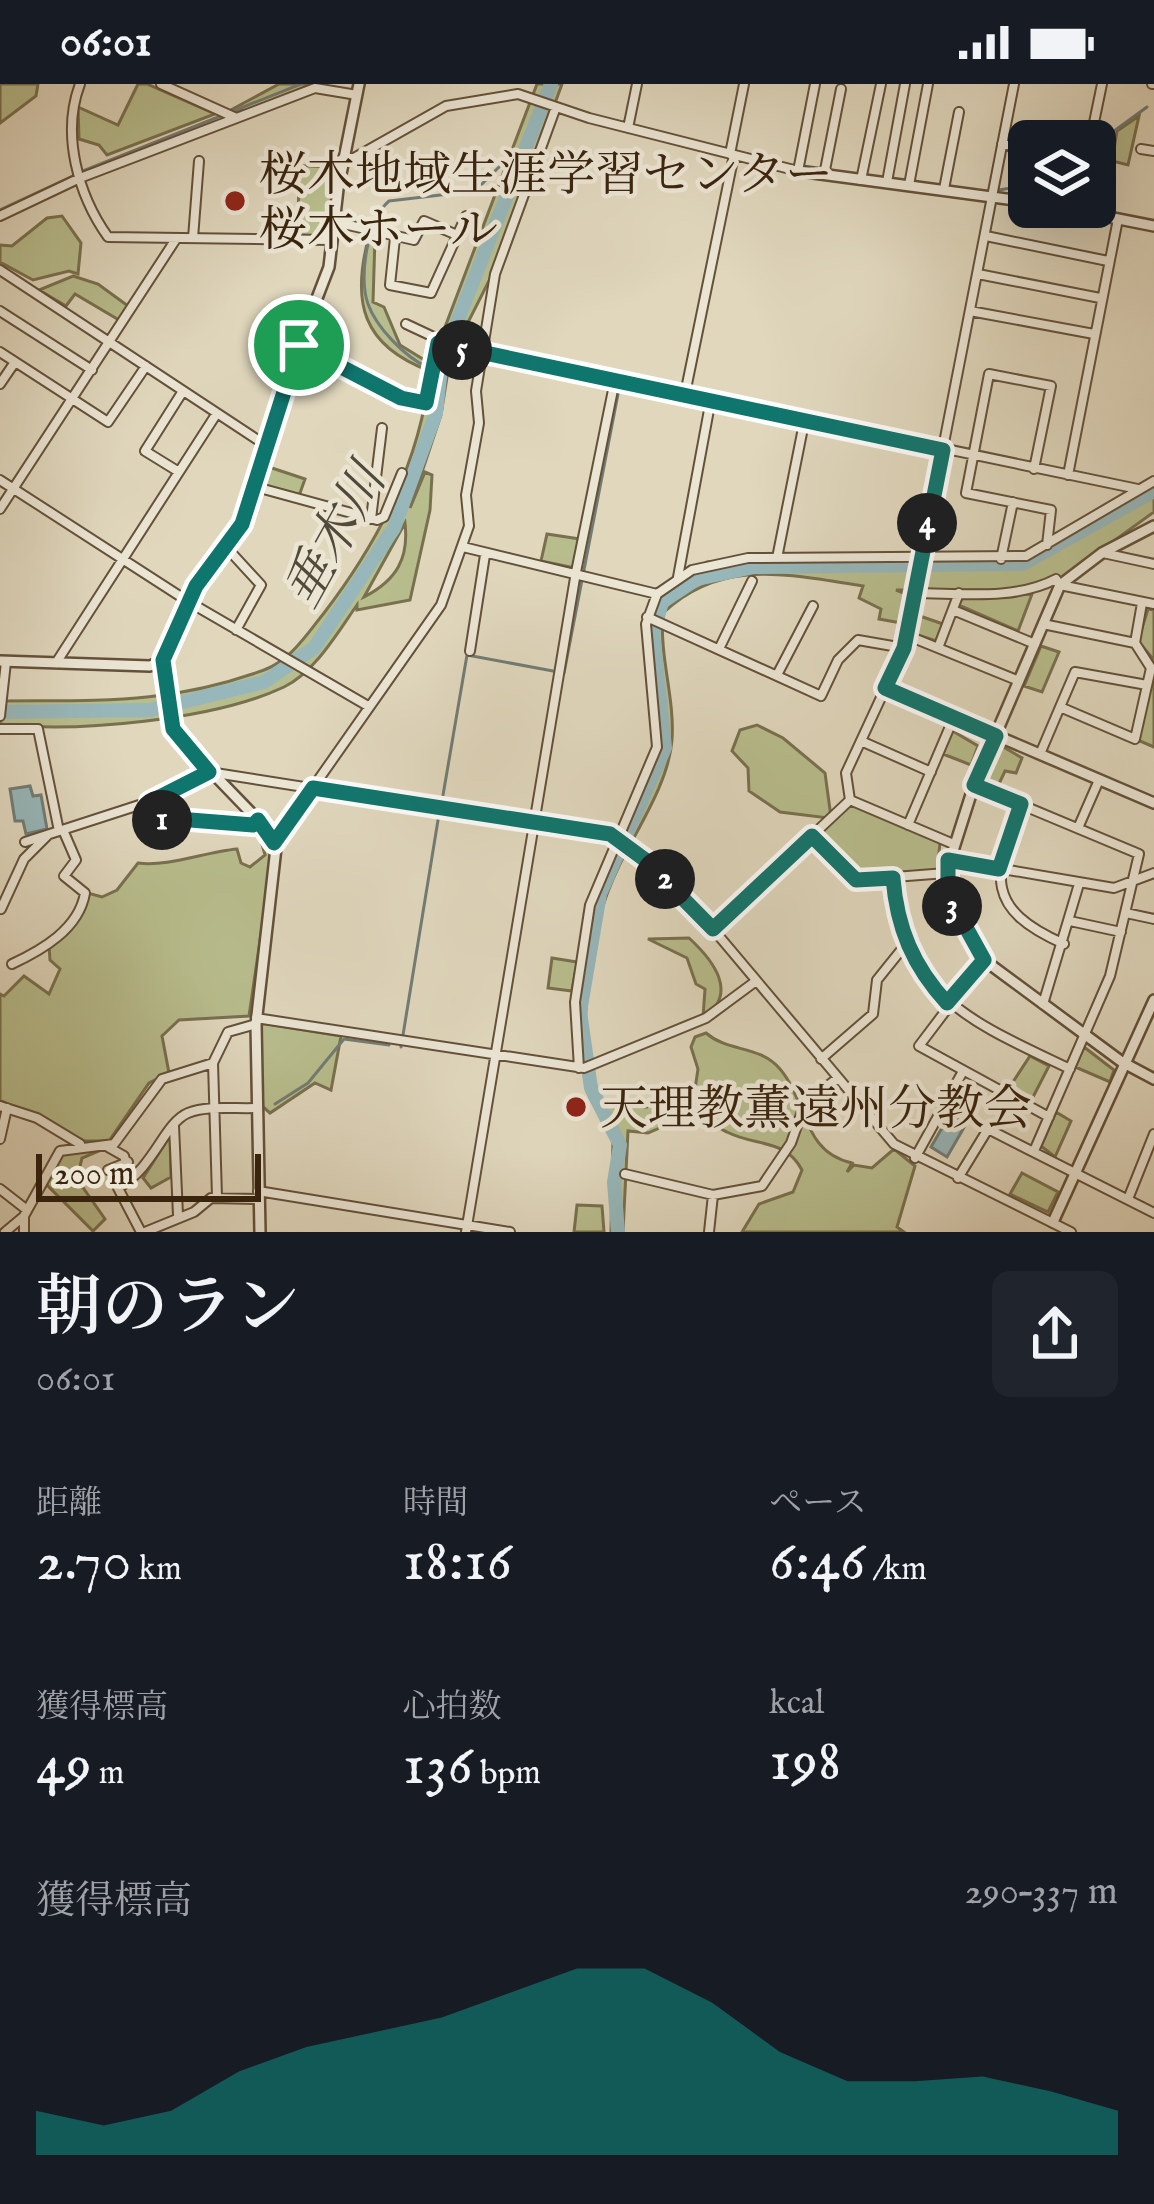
<!DOCTYPE html>
<html lang="ja">
<meta charset="utf-8">
<style>
body{margin:0;font-family:"IM FELL English","Noto Serif JP",serif;background:#20242c;color:#f1f3f6;height:100vh;display:flex;flex-direction:column;font-size:45px;white-space:nowrap}
*{box-sizing:border-box;margin:0}
p{font-size:39px;color:#9ea1a6}
.icon{flex:none;width:66px;height:66px;fill:none;stroke:currentColor;stroke-width:2;stroke-linecap:round;stroke-linejoin:round}
.map{position:relative;height:1148px;overflow:hidden}
.sheet{display:flex;flex-direction:column;background:#171b24;flex:1}
.sheet>*{flex:none}
.controls{position:absolute;left:1008px;top:36px;display:grid;gap:24px}
.controls a{display:grid;place-items:center;width:108px;height:108px;border-radius:18px;background:#171b24;box-shadow:0 12px 48px #0002;font-size:60px}
.scale{position:absolute;left:36px;bottom:30px;width:225px;box-sizing:border-box;padding-left:12px;border:6px solid #3a240e;border-top:0;font-size:33px;line-height:42px;white-space:nowrap;color:#3a240e;-webkit-text-stroke:9px #ebe5d4;paint-order:stroke}
.pin{position:absolute;display:grid;place-items:center;width:102px;height:102px;color:#fff;margin:-51px;border:6px solid #fff;border-radius:50%;box-shadow:0 3px 12px #0007}
.km{position:absolute;width:60px;height:60px;margin:-30px;border-radius:50%;background:#222;color:#fff;font-size:33px;line-height:60px;text-align:center}
.round{display:grid;place-items:center;flex:none;width:126px;height:126px;border-radius:18px;background:#20242c}
.head{display:flex;align-items:center;justify-content:space-between;height:204px;padding:0 36px}
h1{font-size:66px;font-weight:600;line-height:90px}
.stats{display:grid;grid-template-columns:repeat(3,1fr);gap:18px;height:204px;padding:12px 36px}
.stats div{display:grid;align-content:center}
.stats b{font-size:60px;font-weight:600}
.stats small{font-size:33px;font-weight:400}
.stats p{font-size:33px}
.chart{height:336px;padding:24px 36px}
.chart p{display:flex;justify-content:space-between}
.chart svg{width:100%;height:216px;margin-top:12px;fill:#0f766e;opacity:.7}
.status{display:flex;justify-content:space-between;align-items:center;height:84px;padding:0 60px;background:#171b24;direction:ltr}
.status svg{height:33px;fill:currentColor}
.map>svg:first-child{display:block}
</style>
<div class="status"><b>06:01</b><svg viewBox="0 0 49 12"><path d="M0 12V9h3v3zM5 12V6h3v6zM10 12V3h3v9zM15 12V0h3v12zM26 1h20v11H26zM47 4h2v5h-2z"/></svg></div>
<div class="map">
<svg width="1154" height="1148" viewBox="0 0 1154 1148">
<rect width="100%" height="100%" fill="#e0d7bd"/>
<filter id="stains"><feTurbulence type="fractalNoise" baseFrequency=".00167" numOctaves="4"/><feColorMatrix values="0 0 0 0 .2 0 0 0 0 .09 0 0 0 0 .02 0 0 0 .5 -.17"/></filter>
<radialGradient id="worn" r=".72"><stop offset=".6" stop-color="#630" stop-opacity="0"/><stop offset="1" stop-color="#630" stop-opacity=".3"/></radialGradient>
<path fill="#b8bd8d" stroke="#79704e" stroke-width="3" fill-rule="evenodd" d="M 0,0 L 38,0 L 36,12 L 0,39 Z
M 138,0 L 147,0 L 215,30 L 107,71 L 99,61 L 79,55 L 78,23 L 118,41 Z
M 279,0 L 313,0 L 248,26 L 229,27 Z
M 537,0 L 562,0 L 492,191 L 450,274 L 441,331 L 410,424 L 425,388 L 432,391 L 430,426 L 410,516 L 357,526 L 357,521 C 338,548 315,588 284,603 C 214,636 76,649 0,640 L 0,617 C 100,616 167,621 264,586 C 291,576 307,550 324,529 C 379,457 420,378 430,287 C 362,262 351,218 369,152 L 375,153 L 373,218 L 384,223 L 400,261 L 431,280 ZM 405,439 C 409,474 397,496 364,513 Z
M 1139,32 L 1128,81 L 1112,77 L 1117,47 Z
M 279,81 L 337,83 L 329,150 L 297,153 L 299,104 L 277,102 Z
M 62,132 L 81,159 L 78,190 L 69,187 L 33,196 L 0,178 L 0,161 L 12,162 L 47,134 Z
M 73,192 L 98,200 L 128,222 L 119,236 L 75,210 L 66,222 L 39,206 Z
M 269,383 L 305,395 L 299,412 L 263,401 Z
M 1154,395 L 1154,428 L 1061,495 L 1032,506 L 896,506 L 906,510 L 901,539 L 879,535 L 881,525 L 859,514 L 863,502 C 789,491 722,473 663,529 C 659,572 675,614 672,656 C 669,698 637,745 619,782 C 588,845 572,949 601,1015 L 612,1023 L 647,1023 L 668,1004 L 695,1005 L 698,985 L 691,963 L 695,953 L 706,949 C 729,969 758,960 780,985 C 808,1018 802,1068 852,1079 L 847,1088 L 854,1081 L 872,1084 L 894,1065 L 915,1082 L 897,1143 L 904,1148 L 742,1148 L 759,1120 L 793,1108 L 802,1086 C 785,1054 756,1063 727,1048 C 715,1043 705,1031 696,1028 L 648,1049 L 628,1047 L 623,1148 L 611,1148 L 613,1054 L 590,1014 L 576,921 L 596,804 L 659,664 L 649,547 C 653,511 678,495 707,478 L 1031,470 Z
M 547,450 L 580,455 L 575,484 L 541,477 Z
M 1032,510 L 1018,547 L 959,521 L 963,512 Z
M 1148,525 L 1154,526 L 1154,576 L 1138,557 Z
M 914,530 L 943,540 L 936,557 L 912,549 Z
M 1041,562 L 1059,568 L 1042,608 L 1024,602 Z
M 1154,590 L 1154,663 L 1135,655 Z
M 757,641 L 783,654 L 825,689 L 831,733 L 848,718 L 940,758 L 937,790 L 856,796 L 812,751 L 829,734 L 780,728 L 749,707 L 748,684 L 732,667 L 740,646 Z
M 951,646 L 978,662 L 971,681 L 943,670 Z
M 995,658 L 1022,674 L 1016,689 L 1005,687 L 997,704 L 982,698 Z
M 258,745 L 273,767 L 249,932 L 179,936 L 162,952 L 169,989 L 149,999 L 109,1057 L 84,1057 L 0,1016 L 0,910 L 4,912 L 24,892 L 49,910 L 60,885 L 50,876 L 49,861 L 80,831 L 88,809 L 102,813 L 117,806 L 138,779 C 168,783 205,768 237,765 L 241,779 L 250,783 L 265,771 Z
M 689,854 C 714,877 739,910 703,934 L 705,905 L 696,900 L 687,874 L 648,855 Z
M 552,874 L 577,878 L 572,907 L 548,904 Z
M 261,939 L 341,952 L 331,1006 L 315,999 L 270,1029 L 262,1022 Z
M 1084,963 L 1114,986 L 1110,998 L 1075,983 Z
M 1030,972 L 1049,982 L 1030,1019 L 1007,1007 Z
M 1056,1028 L 1071,1037 L 1055,1073 L 1041,1062 Z
M 170,1052 L 171,1093 L 151,1104 L 143,1094 Z
M 108,1063 L 82,1074 L 77,1095 L 105,1135 L 93,1147 L 42,1096 L 66,1064 Z
M 1022,1089 L 1058,1108 L 1048,1128 L 1010,1110 Z
M 577,1121 L 602,1122 L 604,1148 L 574,1148 Z"/>
<path fill="#97b7ba" stroke="#727c75" stroke-width="3" d="M 30,702 L 33,712 L 41,711 L 47,745 L 26,750 L 23,737 L 15,737 L 10,705 Z
M 950,1030 L 966,1040 L 947,1073 L 931,1063 Z"/>
<g fill="none" stroke-linecap="round" stroke-linejoin="round">
<path stroke="#727c75" stroke-width="3" d="M 1095,61 L 1147,23
M 83,87 L 301,0
M 999,106 L 1029,101
M 0,126 L 75,91
M 427,283 C 405,273 376,243 368,220 C 358,193 368,135 389,117 L 475,107 L 502,80 L 520,88
M 564,589 L 619,305
M 442,717 L 467,571 L 553,587
M 403,951 L 439,730
M 401,963 L 401,962
M 275,1020 L 308,999 L 344,955 L 389,961"/>
<path stroke="#97b7ba" stroke-width="14" d="M 0,628 L 150,626 L 264,598 L 314,564 L 394,444 L 436,329 L 442,276 L 551,0
M 618,1148 L 614,1098 L 620,1061 L 591,1004 L 580,928 L 600,810 L 665,664 L 653,550 L 662,518 L 697,495 L 754,483 L 1023,480 L 1154,407"/>
<defs>
<path id="minor" d="M 80,0 C 61,50 78,111 108,153 L 332,156
M 161,0 L 234,33
M 1152,0 L 1154,0
M 628,44 L 637,0
M 1091,53 L 1102,0
M 1002,60 L 1029,65
M 1141,65 L 1154,67
M 730,70 L 744,0
M 343,74 L 354,74 L 446,22 L 518,10 L 589,34 L 798,87 L 815,0
M 824,91 L 841,5
M 861,96 L 881,0
M 887,98 L 905,0
M 909,101 L 928,0
M 944,105 L 959,28
M 0,132 L 80,94 L 315,4 L 357,11
M 335,138 L 414,156 L 424,137 L 457,151
M 986,152 L 1108,177
M 193,154 L 199,77
M 395,154 L 390,201 L 431,209 L 466,132
M 0,186 L 267,362
M 978,190 L 1100,214
M 0,227 L 92,286
M 970,227 L 1094,250
M 438,259 L 1138,405
M 299,261 L 401,314 L 426,319 L 438,255 L 406,240
M 0,268 L 108,338 L 146,282
M 0,300 L 15,278
M 685,310 L 734,71
M 1034,385 L 1051,302 L 989,290 L 966,409 L 1051,426 L 1047,461
M 179,388 L 145,367 L 183,307
M 1068,391 L 1118,135
M 0,396 L 189,518 L 368,622
M 256,403 L 377,436 L 384,433 L 402,389
M 0,425 L 176,155
M 371,435 L 382,344
M 463,463 L 657,510
M 227,464 L 261,501 L 236,546
M 1103,469 L 1154,480
M 777,474 L 805,334
M 1001,475 L 1013,418
M 678,493 L 711,315
M 914,509 C 960,509 1014,517 1056,495 L 1060,501 L 1154,520
M 953,526 L 1035,560
M 647,533 L 821,612 L 838,576 L 858,556 L 904,564
M 1043,540 L 1135,559
M 906,551 L 1019,597
M 938,564 L 959,509
M 719,565 L 752,497
M 470,567 L 485,471
M 56,579 L 217,329
M 777,591 L 813,522
M 1060,623 L 1075,588 L 1147,601
M 0,632 L 6,578
M 0,645 L 38,645 L 59,747
M 861,657 L 931,688
M 1040,670 L 1060,623 L 1135,655 L 1151,584 L 1135,559 L 1142,519
M 974,701 L 1139,770 L 1110,892 L 1034,1067
M 850,716 L 846,689 L 904,564 L 1014,0
M 850,716 L 951,759
M 150,718 L 157,735 L 252,741 L 258,736
M 1021,720 C 992,792 985,825 1064,860
M 908,741 L 954,633
M 1078,744 L 1099,696
M 812,751 L 856,796 L 946,789
M 25,758 L 167,712 L 209,688 L 616,752 L 713,845 L 894,1060 L 1071,1148
M 274,759 L 441,521 L 469,442 L 466,411 L 479,339 L 476,307 L 495,190 L 556,23
M 950,776 L 1114,804 L 1154,789
M 893,794 C 902,913 974,939 1070,985
M 1,825 L 24,775 L 47,752
M 1126,829 L 1154,835
M 1070,837 L 1121,848
M 713,845 L 850,716
M 984,876 L 919,962 L 1049,1033
M 12,880 C 42,866 79,845 85,809 L 64,792 L 76,776 L 63,746
M 1043,920 L 1079,800
M 256,934 L 584,984 L 706,934 L 756,897
M 821,975 L 873,930 L 877,896 L 906,860
M 579,984 L 575,918 L 590,821 L 657,663 L 646,540 L 657,510 L 692,486 L 748,474 L 1026,472 L 1154,397
M 0,1022 L 37,1034 L 80,1060
M 174,1042 L 178,1131
M 0,1055 L 7,1024
M 108,1063 L 124,1072 L 132,1096
M 915,1074 L 962,989
M 108,1086 L 128,1078
M 625,1090 L 713,1111 L 762,1102 L 791,1059 L 805,1019 L 838,994
M 958,1094 L 988,1045 L 1154,1129
M 0,1105 L 27,1126
M 258,1107 L 510,1148
M 217,1113 L 213,979 L 228,948 L 256,940
M 1128,1115 L 1154,1050
M 5,1148 L 23,1133
M 24,1148 L 24,1132 L 60,1067 L 114,1060 L 162,995 L 213,979
M 141,1148 L 118,1104 C 154,1084 164,1039 188,1029 C 208,1021 235,1025 255,1024
M 145,1148 L 194,1128 L 211,1114 L 259,1115
M 466,1148 L 576,488 L 615,296
M 709,1148 L 713,1111"/>
<path id="tertiary" d="M 798,87 L 1029,118
M 1058,123 L 1154,142
M 1154,442 L 1102,469 L 1060,501 L 974,701 L 946,789 L 957,834 L 984,876 L 1122,978 L 1154,995
M 0,577 L 150,582 L 163,576
M 885,604 L 1154,719
M 1053,1138 L 1154,916
M 260,1148 L 256,940 L 276,764 L 258,736 L 175,650 L 163,576 L 197,503 L 237,450 L 256,403 L 292,279 L 329,183 L 338,105 L 359,0"/>
</defs>
<use href="#minor" stroke="#64513a" stroke-width="12"/>
<use href="#tertiary" stroke="#64513a" stroke-width="14"/>
<use href="#minor" stroke="#ebe5d4" stroke-width="8"/>
<use href="#tertiary" stroke="#ebe5d4" stroke-width="9"/>
</g>
<g fill="none" stroke-linecap="round" stroke-linejoin="round">
<defs>
<path id="route" d="M 438,259 L 943,366 L 904,564 L 885,604 L 996,652 L 974,701 L 1021,720 L 999,785 L 948,776 L 948,811 L 984,876 L 947,919 C 913,882 897,844 893,794 L 856,796 L 812,752 L 713,845 L 644,775 L 610,750 L 313,704 L 274,759 L 258,736 L 253,741 L 153,733 L 150,718 L 209,688 L 173,645 L 163,576 L 196,502 L 242,440 L 299,261 L 401,314 L 426,319 Z"/>
</defs>
<use href="#route" stroke="#fff" stroke-width="24"/>
<use href="#route" stroke="#0f766e" stroke-width="15"/>
</g>
<g fill="#8f2418" stroke="#ebe5d4" stroke-width="4.5">
<circle cx="235" cy="117" r="12"/>
<circle cx="576" cy="1023" r="12"/>
</g>
<g text-anchor="middle" stroke-width="9" stroke-linejoin="round" paint-order="stroke">
<g font-size="48" fill="#3a240e" stroke="#ebe5d4" text-anchor="start">
<text x="259" y="106">桜木地域生涯学習センター<tspan x="259" dy="55">桜木ホール</tspan></text>
<text x="600" y="1040">天理教薫遠州分教会</text>
</g>
<g font-size="51" font-style="italic" fill="#514939" stroke="#ebe5d4">
<text transform="translate(333 451) rotate(-61)" y="18">垂木川</text>
</g>
</g>
<rect width="100%" height="100%" filter="url(#stains)"/>
<rect width="100%" height="100%" fill="url(#worn)"/>
</svg>
<div class="controls">
<a><svg class="icon" aria-label="layers" viewBox="0 0 24 24"><path d="M12 4l9 5-9 5-9-5zM3 14l9 5 9-5"/></svg></a>
</div>
<div class="scale">200 m</div>
<div class="pin" style="left:299px;top:261px;background:#1e9e55"><svg class="icon" aria-label="arrive" viewBox="0 0 24 24"><path d="M6 21V4h12l-3 4 3 4H6"/></svg></div>
<b class="km" style="left:162px;top:736px">1</b>
<b class="km" style="left:665px;top:795px">2</b>
<b class="km" style="left:952px;top:822px">3</b>
<b class="km" style="left:927px;top:439px">4</b>
<b class="km" style="left:462px;top:266px">5</b>
</div>
<section class="sheet">
<div class="head"><div><h1>朝のラン</h1><p>06:01</p></div><a class="round"><svg class="icon" aria-label="share" viewBox="0 0 24 24"><path d="M12 15V3M7 8l5-5 5 5M5 13v7h14v-7"/></svg></a></div>
<div class="stats">
<div><p>距離</p><b>2.70<small> km</small></b></div>
<div><p>時間</p><b>18:16</b></div>
<div><p>ペース</p><b>6:46<small> /km</small></b></div>
</div>
<div class="stats">
<div><p>獲得標高</p><b>49<small> m</small></b></div>
<div><p>心拍数</p><b>136<small> bpm</small></b></div>
<div><p>kcal</p><b>198</b></div>
</div>
<div class="chart"><p><span>獲得標高</span>290–337 m</p>
<svg viewBox="0 0 160 44" preserveAspectRatio="none"><path d="M0 44V35L10 38L20 35L30 27L40 22L50 19L60 16L70 11L80 6L90 6L100 13L110 23L120 29L130 29L140 28L150 31L160 35V44z"/></svg>
</div>
</section>
